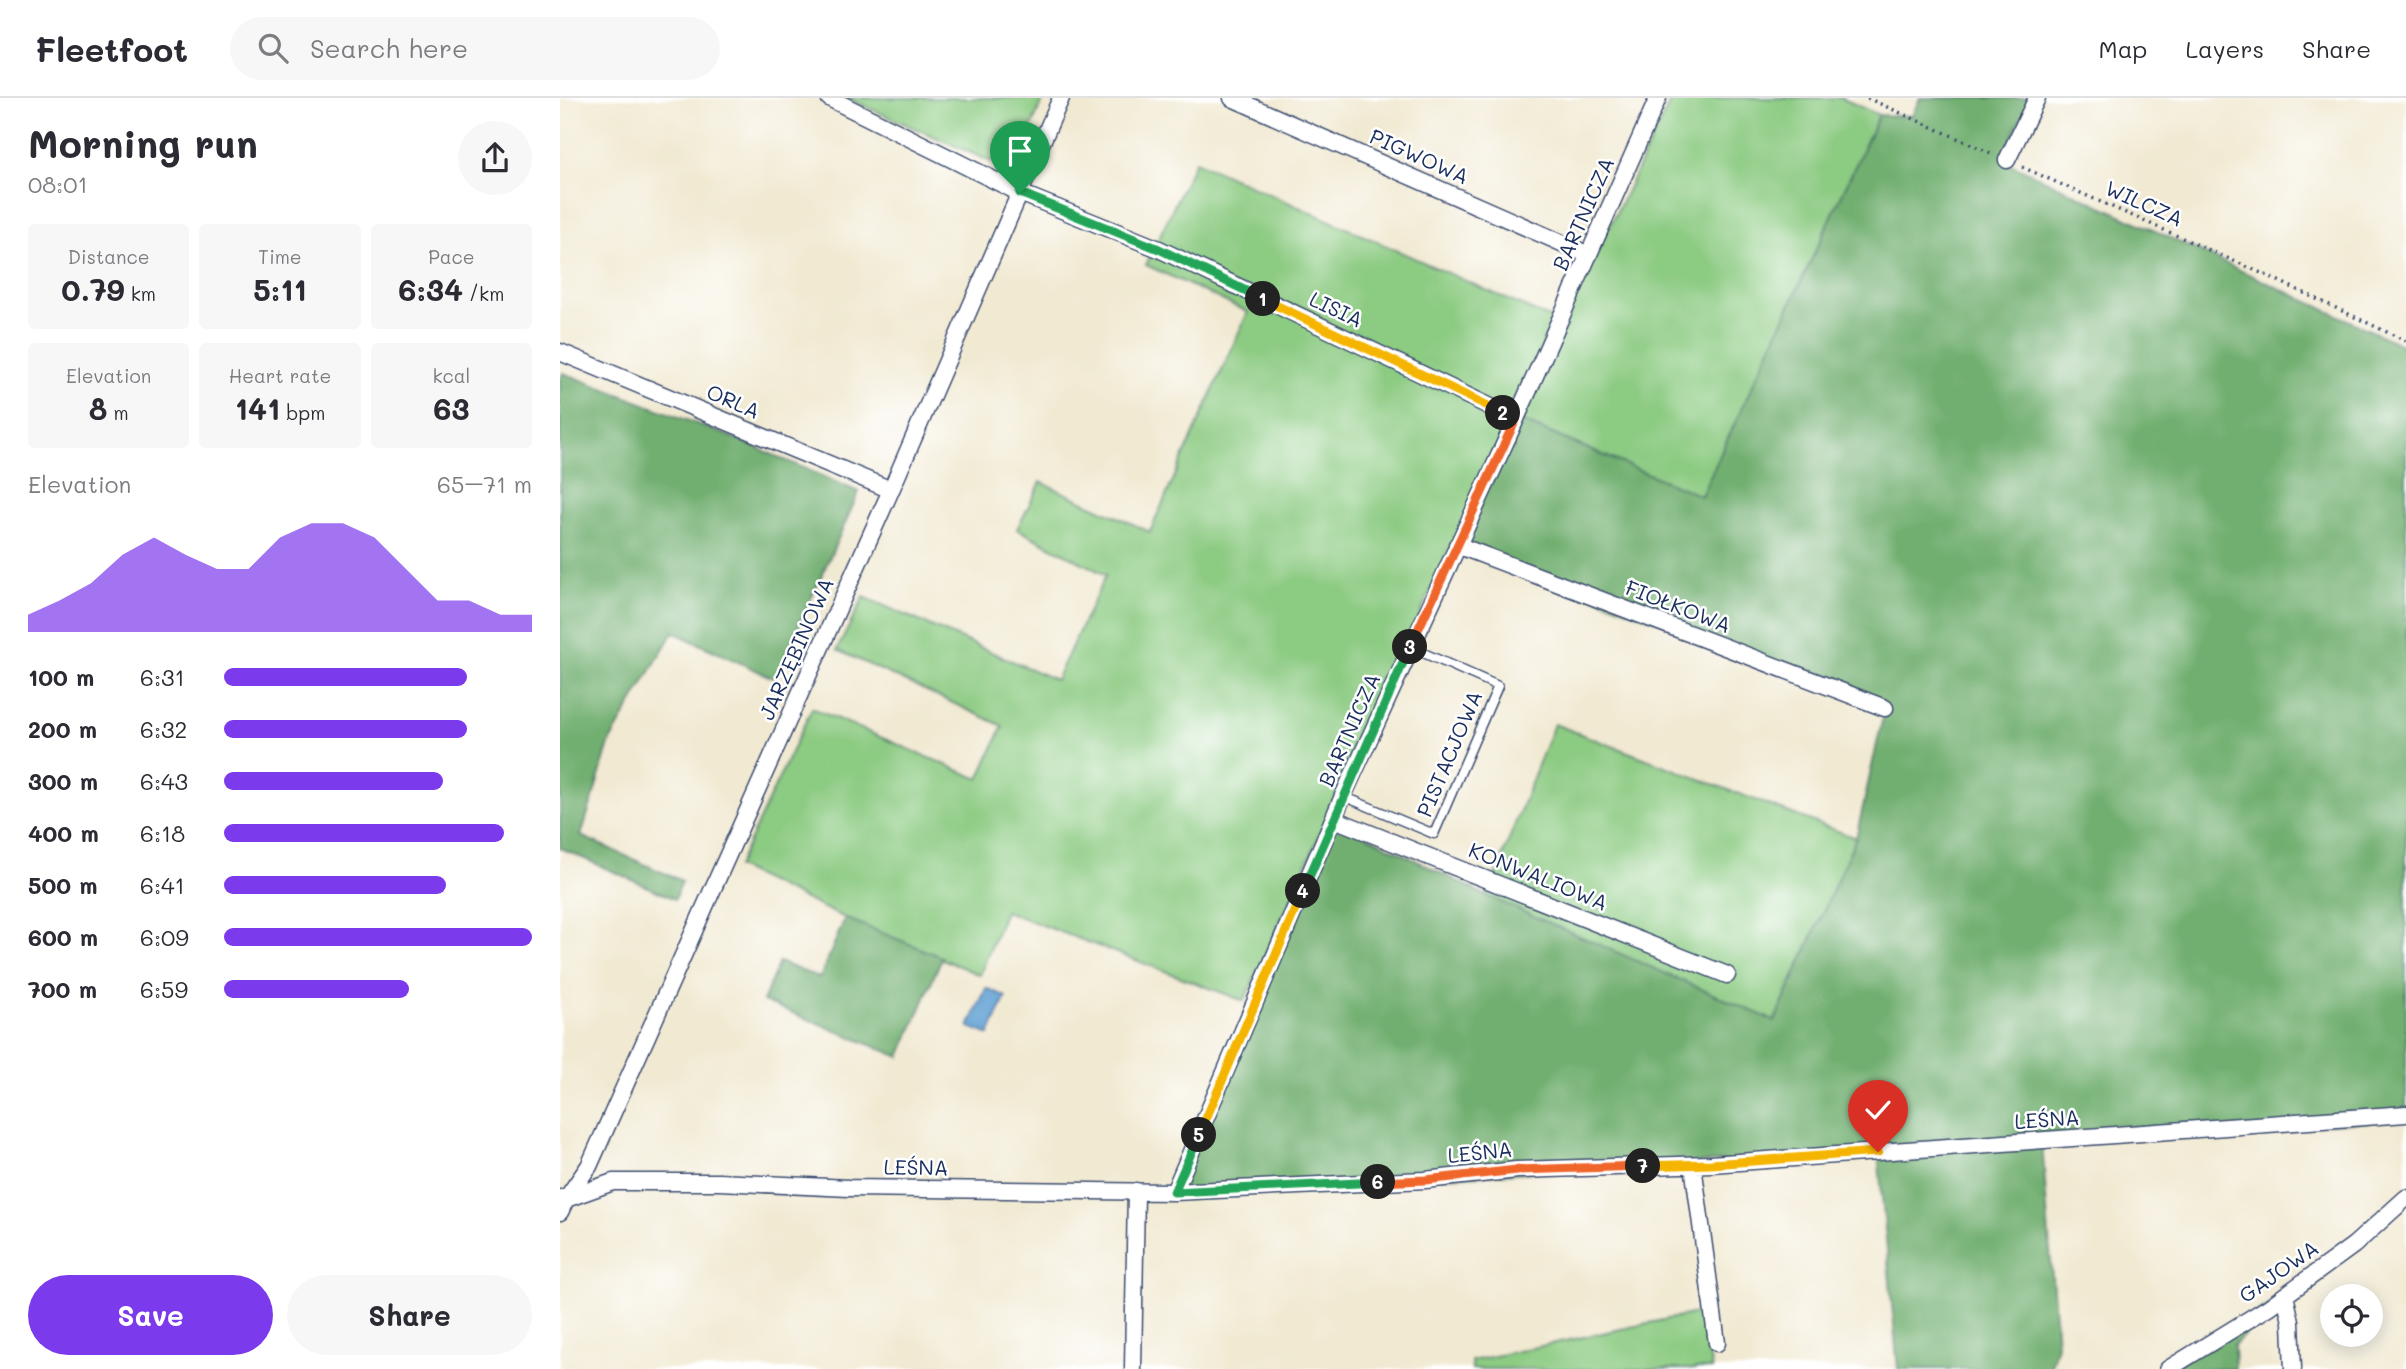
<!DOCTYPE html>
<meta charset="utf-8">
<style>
body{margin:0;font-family:Mali,sans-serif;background:#f7f7f7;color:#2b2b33;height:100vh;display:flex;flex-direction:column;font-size:26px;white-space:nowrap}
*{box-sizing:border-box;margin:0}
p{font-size:23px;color:#7c7c81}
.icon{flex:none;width:38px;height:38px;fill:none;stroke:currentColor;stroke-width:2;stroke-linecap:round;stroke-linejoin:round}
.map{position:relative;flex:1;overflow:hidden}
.side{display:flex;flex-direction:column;background:#fff;width:560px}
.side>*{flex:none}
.fabs{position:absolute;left:1760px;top:1186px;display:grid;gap:14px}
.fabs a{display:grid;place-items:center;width:63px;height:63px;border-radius:50%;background:#fff;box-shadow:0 4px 18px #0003;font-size:35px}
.pin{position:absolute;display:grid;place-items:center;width:60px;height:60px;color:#fff;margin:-72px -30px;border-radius:50% 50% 50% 0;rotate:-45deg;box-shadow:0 0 7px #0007}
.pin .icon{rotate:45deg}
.km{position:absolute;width:35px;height:35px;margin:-18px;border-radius:50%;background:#222;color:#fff;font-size:19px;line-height:35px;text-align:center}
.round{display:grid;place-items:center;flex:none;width:74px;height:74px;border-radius:37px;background:#f7f7f7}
.summary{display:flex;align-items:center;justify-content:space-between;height:119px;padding:0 28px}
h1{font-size:38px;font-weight:700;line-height:52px}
.metrics{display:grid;grid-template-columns:repeat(3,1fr);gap:10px;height:119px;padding:7px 28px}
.metrics div{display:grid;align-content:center;border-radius:7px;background:#f7f7f7;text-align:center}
.metrics b{font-size:30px;font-weight:700}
.metrics small{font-size:19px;font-weight:400}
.metrics p{font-size:19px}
.chart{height:196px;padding:14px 28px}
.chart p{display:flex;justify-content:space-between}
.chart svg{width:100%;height:126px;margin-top:7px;fill:#7c3aed;opacity:.7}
.primary-button{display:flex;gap:14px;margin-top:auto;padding:14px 28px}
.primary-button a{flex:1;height:80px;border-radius:42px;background:#7c3aed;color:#fff;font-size:28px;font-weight:700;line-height:80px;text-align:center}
.primary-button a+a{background:#f7f7f7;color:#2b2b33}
ul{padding:0 28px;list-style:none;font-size:23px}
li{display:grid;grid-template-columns:112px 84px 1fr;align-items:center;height:52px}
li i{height:18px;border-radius:9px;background:#7c3aed}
header{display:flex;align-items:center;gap:42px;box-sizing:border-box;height:98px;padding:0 35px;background:#fff;border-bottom:2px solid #e1e1e2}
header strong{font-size:33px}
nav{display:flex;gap:38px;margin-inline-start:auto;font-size:24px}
.search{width:490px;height:63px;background:#f7f7f7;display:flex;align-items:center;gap:18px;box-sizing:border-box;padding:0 24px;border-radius:38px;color:#7c7c81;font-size:26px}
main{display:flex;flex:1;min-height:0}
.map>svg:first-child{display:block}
</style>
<header>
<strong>Fleetfoot</strong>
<div class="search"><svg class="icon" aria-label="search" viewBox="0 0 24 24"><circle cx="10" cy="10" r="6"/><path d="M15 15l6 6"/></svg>Search here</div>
<nav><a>Map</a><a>Layers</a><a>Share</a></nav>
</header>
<main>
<section class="side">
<div class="summary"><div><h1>Morning run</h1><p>08:01</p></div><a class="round"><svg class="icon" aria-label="share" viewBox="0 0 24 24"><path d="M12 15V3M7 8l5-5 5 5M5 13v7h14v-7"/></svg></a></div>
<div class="metrics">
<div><p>Distance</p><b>0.79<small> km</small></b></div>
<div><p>Time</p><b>5:11</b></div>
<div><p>Pace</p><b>6:34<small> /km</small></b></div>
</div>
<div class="metrics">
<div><p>Elevation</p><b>8<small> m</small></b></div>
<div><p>Heart rate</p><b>141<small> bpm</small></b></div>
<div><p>kcal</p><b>63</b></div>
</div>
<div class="chart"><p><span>Elevation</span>65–71 m</p>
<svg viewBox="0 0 160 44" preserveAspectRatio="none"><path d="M0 44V38L10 33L20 27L30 17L40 11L50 17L60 22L70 22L80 11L90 6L100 6L110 11L120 22L130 33L140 33L150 38L160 38V44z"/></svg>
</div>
<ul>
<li><b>100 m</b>6:31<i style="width:79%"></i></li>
<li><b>200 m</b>6:32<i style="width:79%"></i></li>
<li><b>300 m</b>6:43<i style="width:71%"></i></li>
<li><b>400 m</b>6:18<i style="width:91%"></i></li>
<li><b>500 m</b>6:41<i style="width:72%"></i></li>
<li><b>600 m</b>6:09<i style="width:100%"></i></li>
<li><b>700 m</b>6:59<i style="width:60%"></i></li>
</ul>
<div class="primary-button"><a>Save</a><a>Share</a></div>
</section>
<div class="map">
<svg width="1846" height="1271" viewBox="0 0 1846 1271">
<rect width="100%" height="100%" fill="#fff"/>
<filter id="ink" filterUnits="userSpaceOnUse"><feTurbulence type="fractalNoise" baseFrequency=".0143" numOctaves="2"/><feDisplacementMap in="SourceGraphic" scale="14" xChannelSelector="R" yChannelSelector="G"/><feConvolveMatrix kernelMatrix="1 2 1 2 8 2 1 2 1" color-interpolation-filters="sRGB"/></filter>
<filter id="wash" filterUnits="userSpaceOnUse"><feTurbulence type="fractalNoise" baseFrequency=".00686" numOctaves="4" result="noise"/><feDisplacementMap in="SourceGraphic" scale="28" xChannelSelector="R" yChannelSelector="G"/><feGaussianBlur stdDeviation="1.57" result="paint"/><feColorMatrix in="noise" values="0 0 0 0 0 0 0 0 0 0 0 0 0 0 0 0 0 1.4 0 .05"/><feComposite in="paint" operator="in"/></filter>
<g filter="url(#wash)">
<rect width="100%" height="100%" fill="#f1e9d1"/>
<path fill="#8ccb82" stroke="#547d70" stroke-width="2" d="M 286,0 L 484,0 L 452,73 Z
M 1112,0 L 1281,0 L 1319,17 L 1141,398 L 956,321 Z
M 635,63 L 994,222 L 684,903 L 445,813 L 420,877 L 285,820 L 177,769 L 252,610 L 419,681 L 443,628 L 277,552 L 304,499 L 496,582 L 546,477 L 457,431 L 481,384 L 590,434 L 688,214 L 586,167 Z
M 994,626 L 1296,740 L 1214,924 L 927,798 Z
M 1141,1214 L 1152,1271 L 912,1271 L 911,1263 Z"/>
<path fill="#71af70" stroke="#466f67" stroke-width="2" d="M 1360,0 L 1470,0 L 1442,62 L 1846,249 L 1846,1021 L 1482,1044 L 1497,1247 L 1490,1271 L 1338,1271 L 1318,1055 L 614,1094 L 774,721 L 927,798 L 1215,923 L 1296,740 L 1325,610 L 897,447 L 956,321 L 1141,398 L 1319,17 L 1352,18 Z
M 3,275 L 174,340 L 299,394 L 215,581 L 113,534 L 50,643 L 21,738 L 122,783 L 115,801 L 0,750 L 0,281 Z
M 285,820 L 382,859 L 340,959 L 203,903 L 219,864 L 260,880 Z
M 1725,1197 L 1674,1247 L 1675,1271 L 1608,1271 Z"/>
<path fill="#61a0d3" stroke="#3e6898" stroke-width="2" d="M 426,890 L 446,899 L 429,937 L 409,929 Z"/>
</g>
<g filter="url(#ink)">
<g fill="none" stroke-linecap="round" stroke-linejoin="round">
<defs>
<path id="lane" d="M 783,698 L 874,736 L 938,588 L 850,549"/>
<path id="street" d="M 269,0 L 460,95 L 599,151 L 956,321
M 672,0 L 1029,157
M 1447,62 L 1477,0
M 0,254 L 331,392
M 897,447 L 1325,610
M 774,721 L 1167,877
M 1133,1067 L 1157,1245
M 614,1094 L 783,698 L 956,321 L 1098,0
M 0,1100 L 6,1101 L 53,1084 L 159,1084 L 289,1090 L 614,1094 L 865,1082 L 957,1072 L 1151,1066 L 1846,1016
M 0,1114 L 6,1101 L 29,1068 L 331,392 L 501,0
M 1725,1197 L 1731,1224 L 1733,1271
M 573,1271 L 576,1093
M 1608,1271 L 1709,1209 L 1794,1147 L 1846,1100"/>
</defs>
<use href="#lane" stroke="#3b4b6f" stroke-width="11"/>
<use href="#street" stroke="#3b4b6f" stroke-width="19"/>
<path stroke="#3b4b6f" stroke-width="3.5" stroke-dasharray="2 5" stroke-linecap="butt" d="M 1307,0 L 1433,56
M 1462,69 L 1708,178 L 1846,243"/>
<use href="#lane" stroke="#fff" stroke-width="8"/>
<use href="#street" stroke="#fff" stroke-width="16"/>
</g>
</g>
<g fill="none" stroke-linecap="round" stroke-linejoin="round" filter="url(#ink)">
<defs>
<path id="split-1" d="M 460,95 L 599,151 L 703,201"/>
<path id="split-2" d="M 703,201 L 943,315"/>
<path id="split-3" d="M 850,549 L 956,321 L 943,315"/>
<path id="split-4" d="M 743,793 L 850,549"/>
<path id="split-5" d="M 639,1037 L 743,793"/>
<path id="split-6" d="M 639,1037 L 614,1094 L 818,1084"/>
<path id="split-7" d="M 818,1084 L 865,1082 L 957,1072 L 1083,1068"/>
<path id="split-8" d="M 1083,1068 L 1151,1066 L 1318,1054"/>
</defs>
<use href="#split-1" stroke="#fff" stroke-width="14"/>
<use href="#split-2" stroke="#fff" stroke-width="14"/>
<use href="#split-3" stroke="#fff" stroke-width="14"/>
<use href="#split-4" stroke="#fff" stroke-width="14"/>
<use href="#split-5" stroke="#fff" stroke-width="14"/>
<use href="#split-6" stroke="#fff" stroke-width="14"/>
<use href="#split-7" stroke="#fff" stroke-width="14"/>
<use href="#split-8" stroke="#fff" stroke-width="14"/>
<use href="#split-1" stroke="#22a559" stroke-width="9"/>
<use href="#split-2" stroke="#f5b400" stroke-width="9"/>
<use href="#split-3" stroke="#f0652b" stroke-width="9"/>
<use href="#split-4" stroke="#22a559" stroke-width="9"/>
<use href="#split-5" stroke="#f5b400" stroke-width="9"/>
<use href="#split-6" stroke="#22a559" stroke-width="9"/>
<use href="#split-7" stroke="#f0652b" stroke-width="9"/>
<use href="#split-8" stroke="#f5b400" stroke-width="9"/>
</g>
<g text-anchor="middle" stroke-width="5" stroke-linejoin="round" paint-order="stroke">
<g font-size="21" fill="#1b2f5e" stroke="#fff">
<text transform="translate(859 59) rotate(24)" y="7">PIGWOWA</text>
<text transform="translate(1584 106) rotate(24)" y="7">WILCZA</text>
<text transform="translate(1024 116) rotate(-66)" y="7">BARTNICZA</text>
<text transform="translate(776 212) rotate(25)" y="7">LISIA</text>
<text transform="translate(173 304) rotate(23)" y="7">ORLA</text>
<text transform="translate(1118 509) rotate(21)" y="7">FIOŁKOWA</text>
<text transform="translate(237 551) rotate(-66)" y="7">JARZĘBINOWA</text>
<text transform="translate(790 632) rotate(-66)" y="7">BARTNICZA</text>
<text transform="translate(890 656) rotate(-67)" y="7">PISTACJOWA</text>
<text transform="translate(978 779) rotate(22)" y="7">KONWALIOWA</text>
<text transform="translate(1487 1022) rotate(-4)" y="7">LEŚNA</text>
<text transform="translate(920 1055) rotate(-6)" y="7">LEŚNA</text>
<text transform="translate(356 1070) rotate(1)" y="7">LEŚNA</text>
<text transform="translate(1719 1174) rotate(-35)" y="7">GAJOWA</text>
</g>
</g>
</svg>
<div class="fabs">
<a><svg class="icon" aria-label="locate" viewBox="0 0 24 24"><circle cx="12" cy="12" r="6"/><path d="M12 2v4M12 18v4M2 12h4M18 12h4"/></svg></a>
</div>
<div class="pin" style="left:460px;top:95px;background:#1e9e55"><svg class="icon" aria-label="arrive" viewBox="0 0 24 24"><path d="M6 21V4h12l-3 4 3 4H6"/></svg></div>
<div class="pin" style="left:1318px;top:1054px;background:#d93025"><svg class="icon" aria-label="check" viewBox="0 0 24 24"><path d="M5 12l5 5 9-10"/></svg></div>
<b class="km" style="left:703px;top:201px">1</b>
<b class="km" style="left:943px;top:315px">2</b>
<b class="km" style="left:850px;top:549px">3</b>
<b class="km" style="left:743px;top:793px">4</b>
<b class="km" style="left:639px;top:1037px">5</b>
<b class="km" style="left:818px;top:1084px">6</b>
<b class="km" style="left:1083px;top:1068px">7</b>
</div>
</main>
